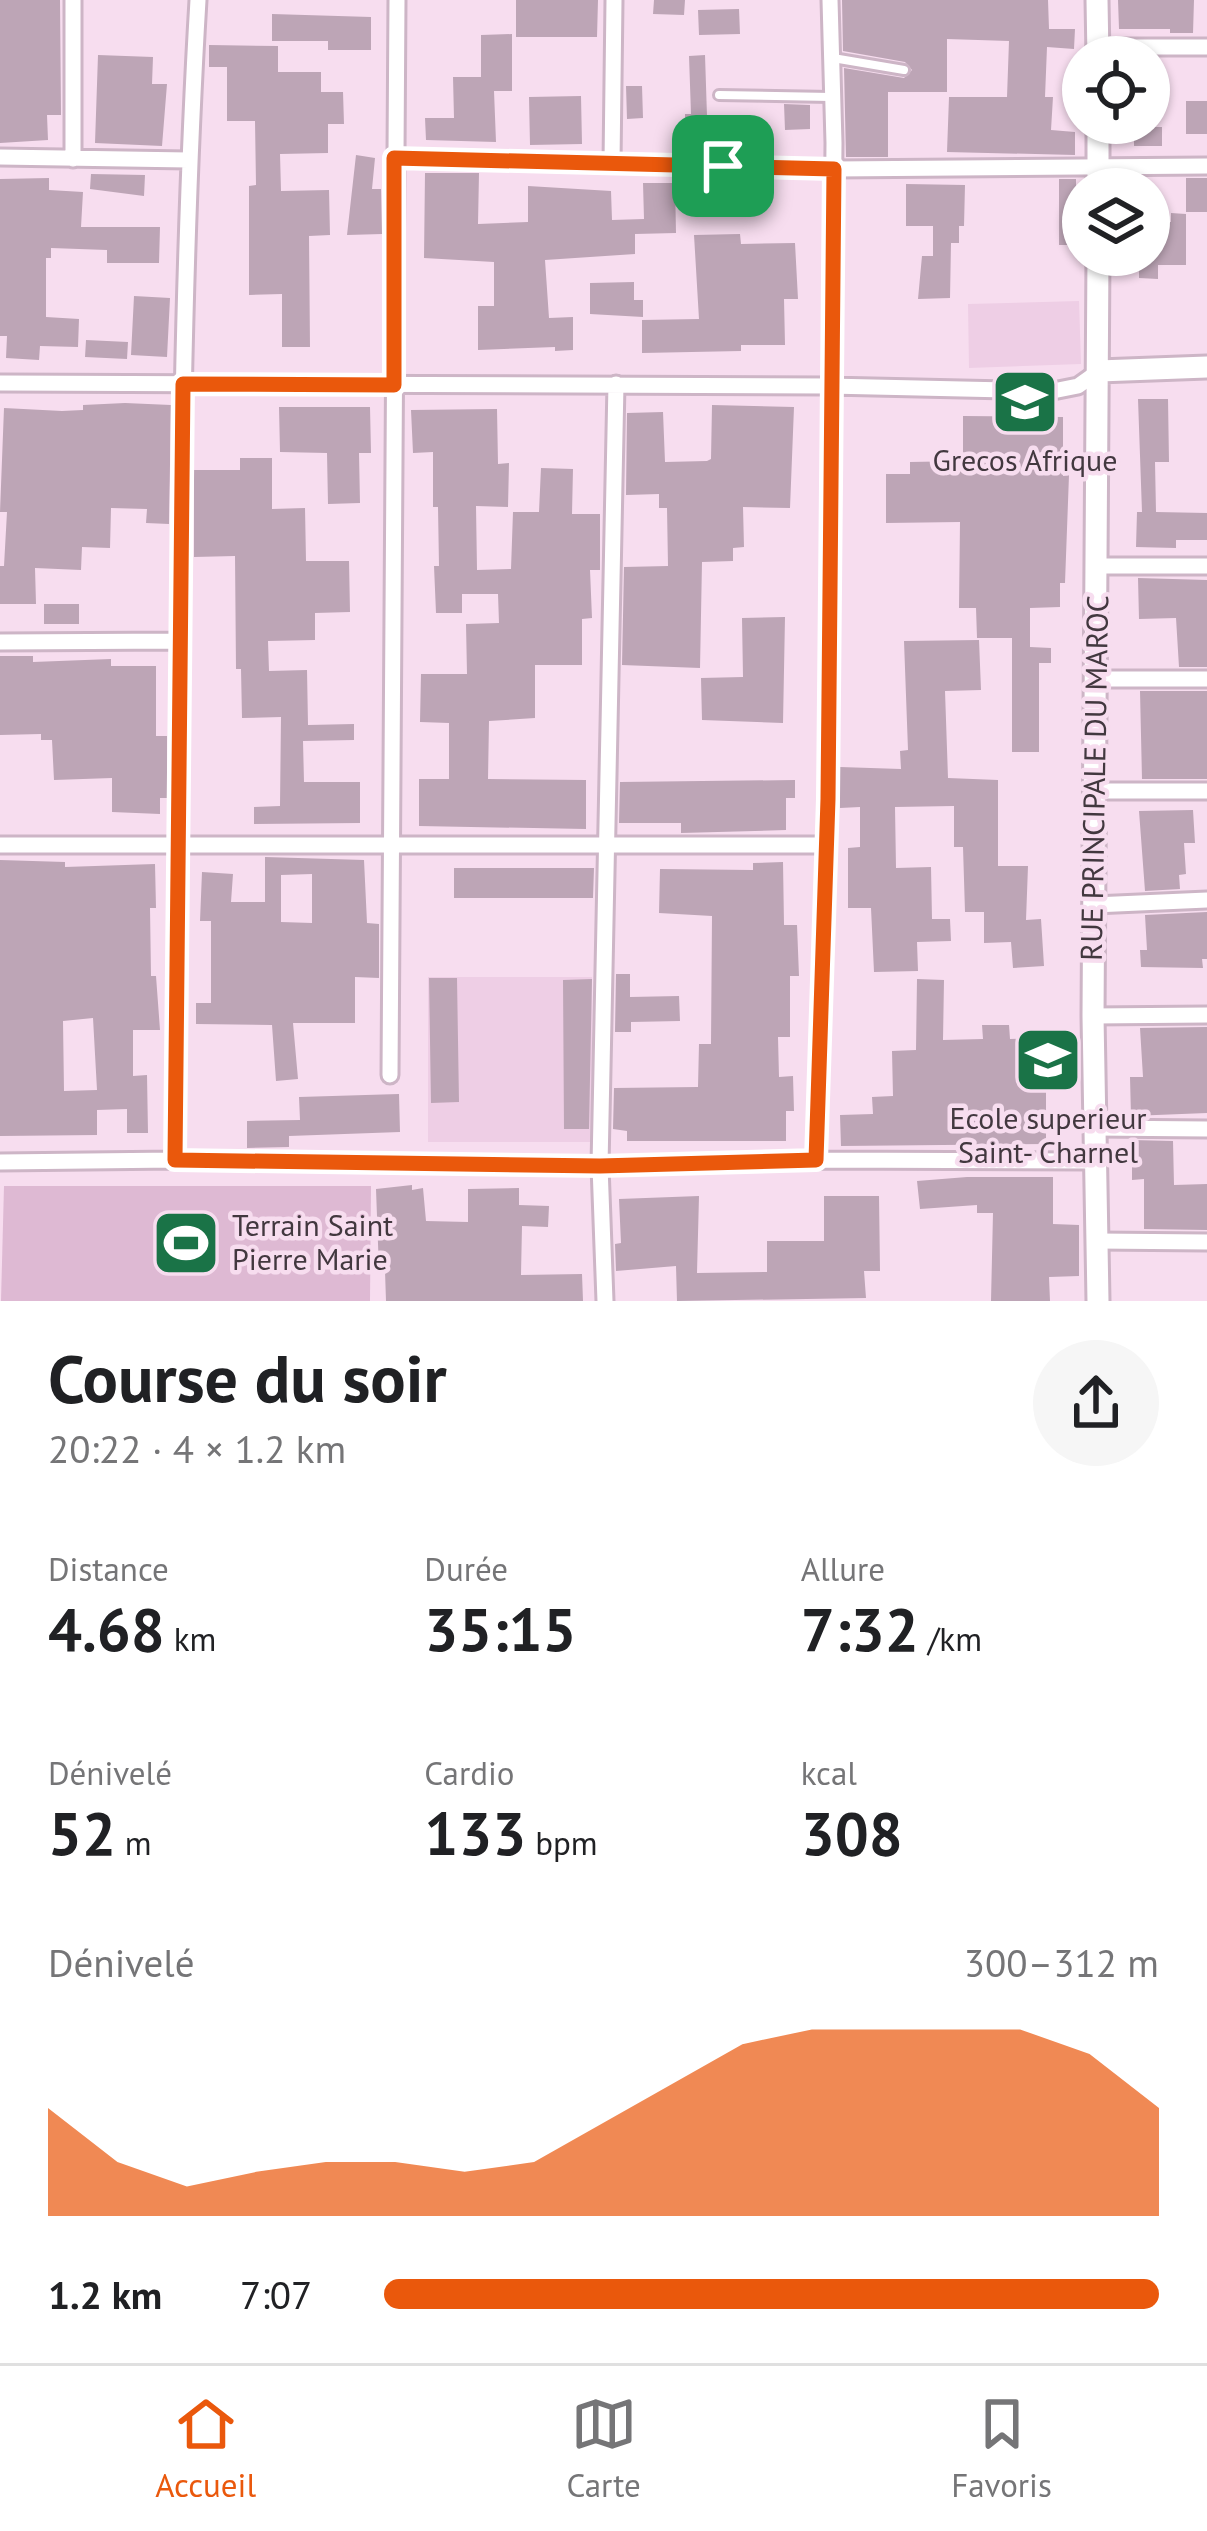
<!DOCTYPE html>
<html lang="fr">
<meta charset="utf-8">
<style>
body{margin:0;font-family:"PT Sans",sans-serif;background:#f6f6f6;color:#202124;height:100vh;display:flex;flex-direction:column;font-size:45px;white-space:nowrap}
*{box-sizing:border-box;margin:0}
p{font-size:39px;color:#757577}
.icon{flex:none;width:66px;height:66px;fill:none;stroke:currentColor;stroke-width:2;stroke-linecap:round;stroke-linejoin:round}
.map{position:relative;height:1301px;overflow:hidden}
.panel{display:flex;flex-direction:column;background:#fff;flex:1}
.panel>*{flex:none}
.tools{position:absolute;left:1062px;top:36px;display:grid;gap:24px}
.tools a{display:grid;place-items:center;width:108px;height:108px;border-radius:50%;background:#fff;box-shadow:0 3px 9px #0004;font-size:60px}
.pin{position:absolute;display:grid;place-items:center;width:102px;height:102px;color:#fff;margin:-51px;border-radius:24px;box-shadow:0 6px 18px #0006}
.round{display:grid;place-items:center;flex:none;width:126px;height:126px;border-radius:63px;background:#f6f6f6}
.overview{display:flex;align-items:center;justify-content:space-between;height:204px;padding:0 48px}
h1{font-size:66px;font-weight:700;line-height:90px}
.stats{display:grid;grid-template-columns:repeat(3,1fr);gap:18px;height:204px;padding:12px 48px}
.stats div{display:grid;align-content:center}
.stats b{font-size:60px;font-weight:700}
.stats small{font-size:33px;font-weight:400}
.stats p{font-size:33px}
.chart{height:336px;padding:24px 48px}
.chart p{display:flex;justify-content:space-between}
.chart svg{width:100%;height:216px;margin-top:12px;fill:#ea580c;opacity:.7}
ul{padding:0 48px;list-style:none;font-size:39px}
li{display:grid;grid-template-columns:192px 144px 1fr;align-items:center;height:90px}
li i{height:30px;border-radius:15px;background:#ea580c}
.menu{display:flex;justify-content:space-around;align-items:center;height:168px;border-top:3px solid #e0e0e0;background:#fff;font-size:33px;color:#757577}
.menu a{display:grid;justify-items:center;gap:6px}
.menu .active{color:#ea580c}
.map>svg:first-child{display:block}
</style>
<div class="map">
<svg width="1207" height="1301" viewBox="0 0 1207 1301">
<rect width="100%" height="100%" fill="#f7ddef"/>
<path fill="#eecee5" d="M 1079,301 L 1081,364 L 969,368 L 968,304 Z
M 428,977 L 592,977 L 593,1142 L 428,1142 Z"/>
<path fill="#deb9d3" d="M 4,1186 L 371,1186 L 370,1301 L 1,1301 Z"/>
<path fill="#bda5b6" fill-rule="evenodd" d="M 0,0 L 60,0 L 61,115 L 47,115 L 48,140 L 0,143 Z
M 516,0 L 598,0 L 597,37 L 516,37 Z
M 654,0 L 685,0 L 684,15 L 653,14 Z
M 842,0 L 1048,0 L 1049,29 L 1075,29 L 1074,49 L 1047,47 L 1045,97 L 1053,97 L 1051,130 L 1075,132 L 1075,155 L 947,152 L 949,97 L 1007,97 L 1009,41 L 947,39 L 947,92 L 888,92 L 888,157 L 846,157 L 844,68 L 904,78 L 912,70 L 905,62 L 843,51 Z
M 1118,0 L 1194,0 L 1193,33 L 1170,33 L 1170,29 L 1119,29 Z
M 739,9 L 740,34 L 699,35 L 698,10 Z
M 272,14 L 371,17 L 371,50 L 328,50 L 328,41 L 272,41 Z
M 512,34 L 512,91 L 494,91 L 496,142 L 426,140 L 425,118 L 454,118 L 453,77 L 481,77 L 481,35 Z
M 209,45 L 278,46 L 278,72 L 321,72 L 321,92 L 343,92 L 344,124 L 328,124 L 328,153 L 280,154 L 281,191 L 329,190 L 330,235 L 309,236 L 310,347 L 282,347 L 282,294 L 249,295 L 249,186 L 256,185 L 255,121 L 227,121 L 227,67 L 209,67 Z
M 98,55 L 153,57 L 152,84 L 167,84 L 162,146 L 95,143 Z
M 705,55 L 707,116 L 735,115 L 736,133 L 685,135 L 685,114 L 691,114 L 689,56 Z
M 626,86 L 642,86 L 643,118 L 627,119 Z
M 581,96 L 582,144 L 530,145 L 529,97 Z
M 1186,101 L 1207,101 L 1207,134 L 1186,134 Z
M 784,104 L 810,105 L 810,129 L 785,130 Z
M 1134,127 L 1162,127 L 1162,146 L 1134,146 Z
M 356,155 L 375,158 L 372,189 L 381,189 L 382,234 L 347,235 Z
M 425,173 L 479,173 L 478,224 L 528,222 L 528,186 L 611,191 L 612,220 L 644,219 L 643,183 L 675,183 L 676,233 L 635,234 L 635,254 L 545,260 L 549,318 L 573,317 L 573,350 L 555,351 L 555,347 L 478,350 L 478,306 L 494,306 L 494,262 L 424,258 Z
M 91,174 L 145,175 L 144,196 L 90,189 Z
M 49,178 L 49,190 L 83,192 L 81,227 L 160,227 L 159,263 L 107,263 L 107,250 L 51,248 L 51,258 L 46,258 L 46,317 L 79,319 L 78,347 L 40,346 L 39,360 L 6,358 L 7,336 L 0,336 L 0,179 Z
M 1186,178 L 1207,178 L 1207,212 L 1186,212 Z
M 1059,179 L 1076,179 L 1076,245 L 1059,245 Z
M 906,184 L 965,185 L 964,226 L 959,226 L 959,243 L 951,243 L 950,298 L 918,299 L 922,256 L 933,256 L 933,226 L 906,226 Z
M 1171,213 L 1186,214 L 1186,265 L 1158,265 L 1158,279 L 1139,278 L 1139,255 L 1149,255 L 1149,222 L 1171,222 Z
M 740,234 L 741,244 L 795,243 L 798,299 L 784,299 L 785,345 L 741,345 L 741,351 L 642,353 L 642,320 L 699,319 L 694,235 Z
M 634,282 L 634,300 L 643,300 L 643,317 L 590,314 L 590,283 Z
M 134,296 L 170,298 L 167,357 L 131,355 Z
M 86,340 L 128,342 L 127,359 L 85,357 Z
M 1138,399 L 1168,399 L 1169,462 L 1155,462 L 1156,512 L 1207,513 L 1207,540 L 1176,540 L 1176,548 L 1136,547 L 1137,512 L 1142,512 Z
M 125,403 L 171,405 L 169,524 L 146,523 L 147,509 L 111,508 L 110,548 L 82,547 L 81,570 L 35,568 L 36,604 L 0,604 L 0,566 L 4,566 L 7,512 L 0,512 L 4,408 L 62,411 L 83,410 L 83,405 Z
M 712,405 L 794,407 L 790,508 L 743,507 L 744,547 L 733,548 L 733,561 L 702,562 L 700,668 L 622,665 L 624,567 L 668,566 L 667,508 L 659,508 L 659,494 L 626,495 L 627,413 L 663,412 L 665,462 L 707,461 L 711,459 Z
M 279,407 L 370,407 L 371,453 L 359,453 L 360,503 L 328,504 L 327,453 L 280,452 Z
M 497,409 L 498,464 L 509,463 L 508,507 L 476,506 L 477,570 L 511,569 L 513,512 L 539,512 L 541,468 L 573,469 L 572,514 L 600,514 L 600,570 L 590,570 L 592,618 L 582,619 L 582,665 L 535,665 L 535,718 L 489,721 L 488,779 L 586,780 L 586,829 L 419,826 L 419,779 L 449,779 L 449,723 L 420,722 L 421,674 L 467,674 L 466,624 L 499,623 L 498,594 L 462,594 L 462,613 L 436,613 L 434,566 L 439,566 L 438,507 L 433,507 L 433,452 L 413,453 L 411,410 Z
M 963,416 L 1063,417 L 1063,476 L 1069,475 L 1065,583 L 1060,583 L 1060,607 L 1030,608 L 1030,647 L 1051,648 L 1051,663 L 1039,663 L 1039,752 L 1012,752 L 1012,638 L 977,638 L 976,608 L 959,608 L 960,522 L 886,523 L 886,474 L 910,474 L 910,462 L 963,461 Z
M 240,458 L 272,458 L 272,509 L 305,508 L 306,561 L 349,561 L 350,612 L 315,613 L 315,640 L 268,641 L 269,671 L 307,670 L 308,725 L 354,724 L 354,740 L 303,741 L 304,782 L 360,782 L 360,823 L 254,824 L 254,807 L 280,806 L 281,717 L 242,718 L 241,669 L 236,669 L 235,556 L 194,557 L 194,470 L 240,470 Z
M 1138,578 L 1207,580 L 1207,667 L 1179,667 L 1176,618 L 1139,619 Z
M 44,604 L 79,604 L 79,624 L 44,624 Z
M 785,617 L 783,723 L 702,720 L 701,678 L 743,677 L 742,618 Z
M 979,640 L 981,690 L 945,691 L 948,778 L 998,780 L 998,866 L 1028,866 L 1026,920 L 1041,919 L 1044,966 L 1013,968 L 1011,942 L 984,943 L 984,912 L 965,912 L 963,847 L 954,847 L 954,806 L 895,807 L 896,868 L 931,867 L 932,919 L 950,919 L 951,941 L 917,942 L 918,971 L 874,972 L 871,908 L 848,908 L 848,848 L 860,847 L 860,807 L 840,808 L 840,767 L 901,769 L 900,751 L 908,750 L 904,641 Z
M 0,656 L 33,656 L 33,662 L 111,659 L 111,666 L 156,666 L 156,736 L 167,736 L 167,798 L 160,798 L 160,814 L 112,812 L 112,778 L 54,780 L 52,740 L 41,740 L 41,734 L 0,735 Z
M 1140,691 L 1207,691 L 1207,779 L 1142,779 Z
M 795,780 L 795,798 L 786,798 L 786,830 L 681,833 L 681,823 L 619,823 L 620,782 Z
M 1193,810 L 1195,843 L 1184,843 L 1186,874 L 1179,875 L 1180,889 L 1145,891 L 1139,811 Z
M 265,857 L 364,860 L 367,923 L 379,924 L 379,978 L 355,977 L 355,1023 L 293,1023 L 298,1079 L 276,1081 L 272,1025 L 196,1024 L 196,1003 L 211,1003 L 211,921 L 200,921 L 202,872 L 233,874 L 231,902 L 265,902 ZM 312,874 L 312,923 L 281,922 L 281,875 Z
M 0,860 L 65,862 L 65,867 L 155,864 L 156,908 L 150,908 L 151,976 L 156,976 L 160,1030 L 133,1030 L 133,1076 L 147,1075 L 148,1133 L 127,1133 L 127,1109 L 97,1110 L 97,1135 L 0,1136 ZM 93,1018 L 97,1090 L 64,1091 L 63,1021 Z
M 783,862 L 784,925 L 797,925 L 799,976 L 790,976 L 790,1037 L 778,1037 L 779,1077 L 793,1076 L 794,1111 L 786,1111 L 786,1141 L 627,1141 L 627,1131 L 613,1129 L 614,1088 L 698,1087 L 699,1044 L 711,1044 L 712,916 L 659,913 L 660,869 L 753,870 L 753,863 Z
M 454,868 L 594,868 L 593,898 L 454,898 Z
M 1207,912 L 1207,959 L 1202,959 L 1203,968 L 1141,967 L 1140,950 L 1147,950 L 1145,915 Z
M 616,974 L 630,974 L 630,997 L 679,996 L 680,1021 L 631,1022 L 631,1032 L 615,1032 Z
M 429,978 L 457,978 L 459,1102 L 431,1103 Z
M 592,979 L 589,1129 L 564,1129 L 563,980 Z
M 917,979 L 944,980 L 943,1040 L 983,1039 L 982,1025 L 1009,1025 L 1010,1039 L 1064,1037 L 1066,1087 L 1046,1087 L 1046,1144 L 841,1146 L 840,1115 L 873,1114 L 872,1097 L 893,1096 L 892,1051 L 916,1050 Z
M 1207,1027 L 1207,1113 L 1131,1116 L 1130,1077 L 1143,1077 L 1140,1028 Z
M 399,1094 L 400,1132 L 289,1136 L 289,1147 L 247,1148 L 247,1121 L 300,1120 L 299,1097 Z
M 1132,1140 L 1173,1141 L 1174,1185 L 1207,1184 L 1207,1230 L 1144,1229 L 1144,1179 L 1132,1180 Z
M 967,1177 L 1053,1177 L 1053,1224 L 1079,1225 L 1079,1276 L 1049,1277 L 1050,1301 L 991,1301 L 993,1213 L 977,1213 L 977,1205 L 920,1209 L 917,1181 Z
M 412,1185 L 412,1190 L 423,1188 L 426,1221 L 468,1222 L 468,1189 L 519,1188 L 519,1205 L 549,1206 L 548,1227 L 522,1226 L 521,1275 L 582,1274 L 583,1301 L 386,1301 L 385,1271 L 379,1271 L 376,1189 Z
M 699,1196 L 697,1273 L 767,1272 L 767,1241 L 824,1241 L 824,1196 L 879,1196 L 880,1271 L 864,1271 L 866,1298 L 677,1301 L 676,1266 L 616,1271 L 615,1244 L 621,1243 L 619,1199 Z"/>
<g fill="none" stroke-linecap="round" stroke-linejoin="round">
<defs>
<path id="lane" d="M 833,58 L 904,70
M 719,95 L 831,97"/>
<path id="street" d="M 73,0 L 73,159
M 1098,47 L 1207,47
M 0,157 L 188,160
M 394,158 L 834,169 L 1207,166
M 612,163 L 614,0
M 0,383 L 829,386 L 1053,391 L 1078,386 L 1099,371
M 1097,566 L 1207,566
M 0,642 L 179,641
M 1097,679 L 1207,679
M 1096,791 L 1207,791
M 0,845 L 826,845
M 1094,905 L 1207,900
M 1093,1016 L 1207,1015
M 390,1075 L 397,0
M 1095,1128 L 1207,1129
M 175,1160 C 182,773 175,386 198,0
M 816,1160 L 828,799 L 834,143 L 830,0
M 0,1162 L 175,1160 L 600,1166 L 816,1160 L 1095,1161
M 1097,1241 L 1207,1242
M 605,1301 L 600,1166 L 616,384"/>
<path id="secondary" d="M 1097,0 L 1098,57
M 1098,123 L 1098,189
M 1099,371 L 1207,367
M 1098,1301 L 1093,1016 L 1098,255"/>
</defs>
<use href="#lane" stroke="#cdb5c6" stroke-width="14"/>
<use href="#street" stroke="#cdb5c6" stroke-width="21"/>
<use href="#secondary" stroke="#cdb5c6" stroke-width="27"/>
<use href="#lane" stroke="#fff" stroke-width="8"/>
<use href="#street" stroke="#fff" stroke-width="15"/>
<use href="#secondary" stroke="#fff" stroke-width="21"/>
</g>
<g fill="none" stroke-linecap="round" stroke-linejoin="round">
<defs>
<path id="route" d="M 394,158 L 834,169 L 828,799 L 816,1160 L 600,1166 L 175,1160 L 183,384 L 394,385 Z"/>
</defs>
<use href="#route" stroke="#fff" stroke-width="24"/>
<use href="#route" stroke="#ea580c" stroke-width="15"/>
</g>
<defs>
<symbol id="university-square" viewBox="-11 -11 22 22"><rect x="-9" y="-9" width="18" height="18" rx="4" fill="#1a7347" stroke="#f7ddef"/><path d="M0-5L7-2L0 1L-7-2ZM-4 1L0 2.5L4 1V4Q0 6-4 4Z" fill="#fff"/></symbol>
<symbol id="stadium-square" viewBox="-11 -11 22 22"><rect x="-9" y="-9" width="18" height="18" rx="4" fill="#1a7347" stroke="#f7ddef"/><path d="M0-5a6.5 5 0 1 0 0 10a6.5 5 0 1 0 0-10ZM-3.5-1.8h7v3.6h-7Z" fill="#fff"/></symbol>
</defs>
<g fill-rule="evenodd">
<use href="#university-square" x="987" y="364" width="76" height="76"/>
<use href="#university-square" x="1010" y="1022" width="76" height="76"/>
<use href="#stadium-square" x="148" y="1205" width="76" height="76"/>
</g>
<g text-anchor="middle" stroke-width="9" stroke-linejoin="round" paint-order="stroke">
<g font-size="30" fill="#42383f" stroke="#f7ddef">
<text x="1025" y="471">Grecos Afrique</text>
<text x="1048" y="1129">Ecole superieur<tspan x="1048" dy="34">Saint- Charnel</tspan></text>
<text x="232" y="1236" text-anchor="start">Terrain Saint<tspan x="232" dy="34">Pierre Marie</tspan></text>
</g>
<g font-size="30" fill="#42383f" stroke="#f7ddef">
<text transform="translate(1095 778) rotate(-89)" y="10">RUE PRINCIPALE DU MAROC</text>
</g>
</g>
</svg>
<div class="tools">
<a><svg class="icon" aria-label="locate" viewBox="0 0 24 24"><circle cx="12" cy="12" r="6"/><path d="M12 2v4M12 18v4M2 12h4M18 12h4"/></svg></a>
<a><svg class="icon" aria-label="layers" viewBox="0 0 24 24"><path d="M12 4l9 5-9 5-9-5zM3 14l9 5 9-5"/></svg></a>
</div>
<div class="pin" style="left:723px;top:166px;background:#1e9e55"><svg class="icon" aria-label="arrive" viewBox="0 0 24 24"><path d="M6 21V4h12l-3 4 3 4H6"/></svg></div>
</div>
<section class="panel">
<div class="overview"><div><h1>Course du soir</h1><p>20:22 · 4 × 1.2 km</p></div><a class="round"><svg class="icon" aria-label="share" viewBox="0 0 24 24"><path d="M12 15V3M7 8l5-5 5 5M5 13v7h14v-7"/></svg></a></div>
<div class="stats">
<div><p>Distance</p><b>4.68<small> km</small></b></div>
<div><p>Durée</p><b>35:15</b></div>
<div><p>Allure</p><b>7:32<small> /km</small></b></div>
</div>
<div class="stats">
<div><p>Dénivelé</p><b>52<small> m</small></b></div>
<div><p>Cardio</p><b>133<small> bpm</small></b></div>
<div><p>kcal</p><b>308</b></div>
</div>
<div class="chart"><p><span>Dénivelé</span>300–312 m</p>
<svg viewBox="0 0 160 44" preserveAspectRatio="none"><path d="M0 44V22L10 33L20 38L30 35L40 33L50 33L60 35L70 33L80 25L90 17L100 9L110 6L120 6L130 6L140 6L150 11L160 22V44z"/></svg>
</div>
<ul>
<li><b>1.2 km</b>7:07<i style="width:100%"></i></li>
</ul>
</section>
<nav class="menu">
<a class="active"><svg class="icon" aria-label="home" viewBox="0 0 24 24"><path d="M3 11l9-7 9 7M6 9v11h12V9"/></svg>Accueil</a>
<a><svg class="icon" aria-label="map" viewBox="0 0 24 24"><path d="M3 6l6-2 6 2 6-2v14l-6 2-6-2-6 2zM9 4v14M15 6v14"/></svg>Carte</a>
<a><svg class="icon" aria-label="saved" viewBox="0 0 24 24"><path d="M7 4h10v16l-5-4-5 4z"/></svg>Favoris</a>
</nav>
